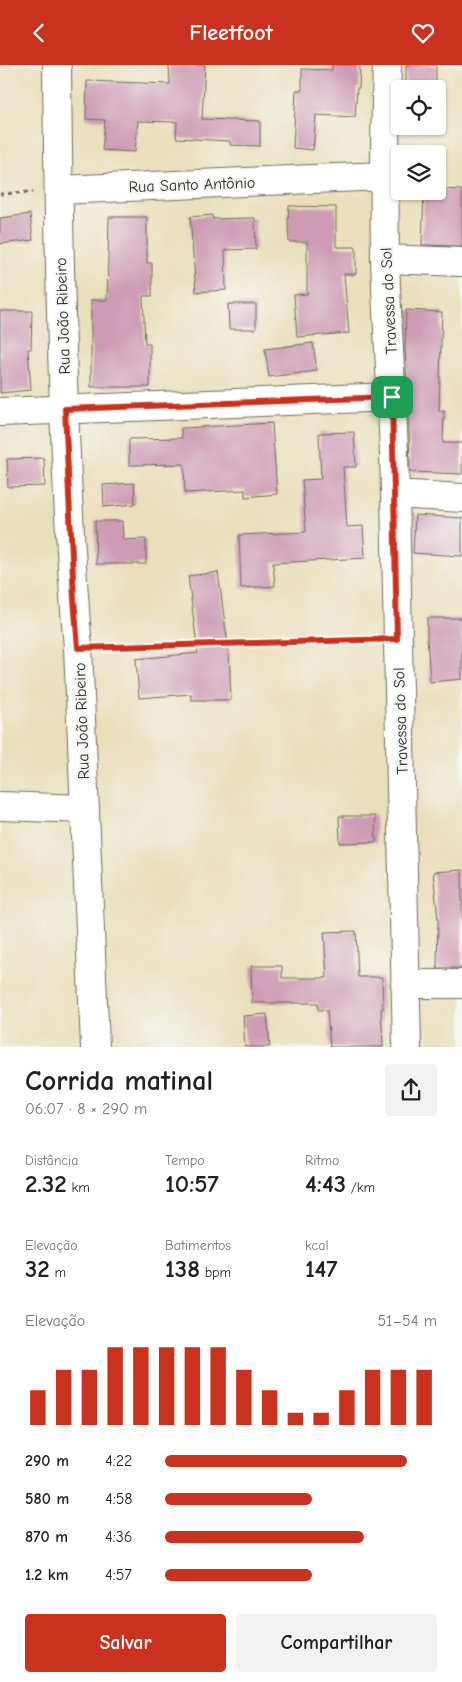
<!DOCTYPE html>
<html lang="pt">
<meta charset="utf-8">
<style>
body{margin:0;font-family:"Comic Neue",sans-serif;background:#f2f2f2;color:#202124;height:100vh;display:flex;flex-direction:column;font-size:19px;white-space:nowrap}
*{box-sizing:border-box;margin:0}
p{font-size:16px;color:#757577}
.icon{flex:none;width:28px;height:28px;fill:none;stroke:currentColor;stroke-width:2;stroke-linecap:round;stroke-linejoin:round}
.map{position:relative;height:982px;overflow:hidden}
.drawer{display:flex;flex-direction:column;background:#fff;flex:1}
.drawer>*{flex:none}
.controls{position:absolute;left:391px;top:15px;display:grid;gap:10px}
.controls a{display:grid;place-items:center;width:55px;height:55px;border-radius:5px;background:#fff;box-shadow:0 1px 4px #0004;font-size:25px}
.pin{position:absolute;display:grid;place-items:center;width:42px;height:42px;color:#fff;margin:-21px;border-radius:10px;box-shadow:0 2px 8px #0006}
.round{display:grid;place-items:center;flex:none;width:52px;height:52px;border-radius:5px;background:#f2f2f2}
.headline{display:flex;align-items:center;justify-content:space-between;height:85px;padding:0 25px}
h1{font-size:28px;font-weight:700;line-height:38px}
.figures{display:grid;grid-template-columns:repeat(3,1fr);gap:8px;height:85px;padding:5px 25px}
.figures div{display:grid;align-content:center}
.figures b{font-size:25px;font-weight:700}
.figures small{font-size:14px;font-weight:400}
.figures p{font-size:14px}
.chart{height:140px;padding:10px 25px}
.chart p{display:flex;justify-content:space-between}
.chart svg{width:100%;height:90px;margin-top:5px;stroke:#c8321e;stroke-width:6}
.action{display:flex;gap:10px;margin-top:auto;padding:10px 25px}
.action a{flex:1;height:58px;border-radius:5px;background:#c8321e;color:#fff;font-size:20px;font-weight:700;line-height:58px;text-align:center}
.action a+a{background:#f2f2f2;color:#202124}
ul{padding:0 25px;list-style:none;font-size:16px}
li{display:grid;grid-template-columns:80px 60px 1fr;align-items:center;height:38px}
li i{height:12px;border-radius:6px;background:#c8321e}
header{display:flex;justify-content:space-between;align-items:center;height:65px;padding:0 25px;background:#c8321e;color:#fff;font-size:22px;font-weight:700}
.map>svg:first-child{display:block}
</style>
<header><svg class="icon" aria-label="back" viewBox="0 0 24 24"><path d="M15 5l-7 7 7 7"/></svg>Fleetfoot<svg class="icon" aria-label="heart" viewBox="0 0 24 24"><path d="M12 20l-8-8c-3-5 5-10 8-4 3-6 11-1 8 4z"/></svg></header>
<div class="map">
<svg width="462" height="982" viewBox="0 0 462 982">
<rect width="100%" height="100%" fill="#f6f6f2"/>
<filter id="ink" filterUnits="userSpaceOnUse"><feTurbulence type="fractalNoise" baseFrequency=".02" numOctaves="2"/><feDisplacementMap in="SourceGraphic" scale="10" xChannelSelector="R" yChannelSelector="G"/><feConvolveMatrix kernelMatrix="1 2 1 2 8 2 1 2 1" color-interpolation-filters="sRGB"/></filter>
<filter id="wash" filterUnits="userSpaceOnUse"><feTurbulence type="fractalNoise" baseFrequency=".0096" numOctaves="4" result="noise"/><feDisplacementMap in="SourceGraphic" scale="20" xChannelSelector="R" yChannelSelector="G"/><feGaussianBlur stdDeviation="1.12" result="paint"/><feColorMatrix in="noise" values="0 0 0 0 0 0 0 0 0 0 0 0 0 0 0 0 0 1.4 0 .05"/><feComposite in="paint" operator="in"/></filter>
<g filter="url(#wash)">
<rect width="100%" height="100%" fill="#eadfbb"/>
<g id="blocks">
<path fill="#cd9bb4" d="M 169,0 L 205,0 L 202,54 L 260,56 L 260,81 L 230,80 L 230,76 L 176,73 L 177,57 L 138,56 L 135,87 L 102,85 L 105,55 L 86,54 L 87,16 L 170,19 Z
M 332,0 L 360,0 L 359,23 L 357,23 L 355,52 L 316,50 L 313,85 L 293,83 L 296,25 L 302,25 L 302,4 L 332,5 Z
M 406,0 L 436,0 L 436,24 L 406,24 Z
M 438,124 L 462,125 L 462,181 L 422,180 L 424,126 L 438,126 Z
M 289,141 L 336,142 L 336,182 L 356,182 L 356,209 L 344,209 L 349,268 L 297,272 L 294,230 L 307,229 L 307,177 L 289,177 L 288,158 Z
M 30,149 L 33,175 L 0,179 L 0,153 Z
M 212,150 L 213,154 L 255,153 L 256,184 L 225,185 L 226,225 L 196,227 L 190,152 Z
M 109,152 L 147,152 L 147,198 L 152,198 L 152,231 L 143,231 L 145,279 L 150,279 L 150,322 L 91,322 L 91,235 L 107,235 Z
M 228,239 L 256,239 L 256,264 L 229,264 Z
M 406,245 L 442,247 L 439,346 L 444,346 L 443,378 L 462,378 L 462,409 L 410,407 L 408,320 L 407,320 L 405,283 Z
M 0,246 L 32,246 L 31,284 L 28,284 L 31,325 L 0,328 Z
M 313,278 L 317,306 L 269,312 L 265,284 Z
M 272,358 L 277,429 L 245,432 L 245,425 L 185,428 L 184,399 L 129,400 L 129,374 L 182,373 L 181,363 Z
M 354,367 L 356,402 L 343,402 L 347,462 L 363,461 L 365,493 L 273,498 L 275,521 L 241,523 L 239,470 L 306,467 L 302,415 L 321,414 L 319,368 Z
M 44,393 L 45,421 L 8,422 L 7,394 Z
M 134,418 L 135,439 L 104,442 L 103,420 Z
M 415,450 L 462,453 L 462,491 L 413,488 Z
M 95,456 L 122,456 L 123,475 L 146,474 L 146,499 L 96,499 Z
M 218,507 L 229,588 L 231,635 L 191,635 L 191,629 L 139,633 L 136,594 L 198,588 L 188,511 Z
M 427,553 L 462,553 L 462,614 L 430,617 L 427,573 Z
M 339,751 L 375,751 L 376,777 L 340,778 Z
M 462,805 L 462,903 L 437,903 L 438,855 L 433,807 Z
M 356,866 L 358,912 L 382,912 L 383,944 L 381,944 L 383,982 L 330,982 L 327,945 L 318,945 L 318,938 L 252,938 L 251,901 L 282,901 L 282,913 L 327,913 L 324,867 Z
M 267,949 L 270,982 L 245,982 L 243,951 Z"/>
</g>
</g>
<g filter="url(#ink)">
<use href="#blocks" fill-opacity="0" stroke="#6e6a5d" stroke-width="1"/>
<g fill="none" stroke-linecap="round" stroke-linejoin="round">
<defs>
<path id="minor" d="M 57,0 C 59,194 62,389 78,583 L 95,982
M 387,0 C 385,64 384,128 385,192 C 387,271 394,350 395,429 C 399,613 402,798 407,982
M 59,125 L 384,111
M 385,194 L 462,197
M 0,347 L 393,332
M 395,429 L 462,433
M 0,741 L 85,744
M 405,919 L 462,919"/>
</defs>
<use href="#minor" stroke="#6e6a5d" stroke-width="30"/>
<path stroke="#6e6a5d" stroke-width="3" stroke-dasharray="4 4" stroke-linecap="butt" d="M 0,129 L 33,127
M 104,582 L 373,575"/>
<use href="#minor" stroke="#fff" stroke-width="28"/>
</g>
</g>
<g fill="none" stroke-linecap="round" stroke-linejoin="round" filter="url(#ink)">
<defs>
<path id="route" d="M 392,332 L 397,574 L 78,583 L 74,533 L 65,344 Z"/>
</defs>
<use href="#route" stroke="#fff" stroke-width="10"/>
<use href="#route" stroke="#c8321e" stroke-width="6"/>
</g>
<g text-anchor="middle" stroke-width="4.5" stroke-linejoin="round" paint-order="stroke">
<g font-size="16" fill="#2b2b2b" stroke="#f6f6f2">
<text transform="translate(192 119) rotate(-2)" y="6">Rua Santo Antônio</text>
<text transform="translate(388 236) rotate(-93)" y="6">Travessa do Sol</text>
<text transform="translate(62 251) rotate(-92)" y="6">Rua João Ribeiro</text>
<text transform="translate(81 656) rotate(-92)" y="6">Rua João Ribeiro</text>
<text transform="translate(400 656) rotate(-92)" y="6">Travessa do Sol</text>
</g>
</g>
</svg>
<div class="controls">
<a><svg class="icon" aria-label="locate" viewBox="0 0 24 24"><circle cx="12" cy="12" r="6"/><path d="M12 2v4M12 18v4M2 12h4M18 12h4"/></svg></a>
<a><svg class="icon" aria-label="layers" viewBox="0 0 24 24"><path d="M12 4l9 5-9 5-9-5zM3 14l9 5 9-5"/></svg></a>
</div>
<div class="pin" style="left:392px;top:332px;background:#1e9e55"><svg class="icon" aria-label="arrive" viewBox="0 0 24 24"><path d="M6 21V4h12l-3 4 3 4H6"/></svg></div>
</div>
<section class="drawer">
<div class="headline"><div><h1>Corrida matinal</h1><p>06:07 · 8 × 290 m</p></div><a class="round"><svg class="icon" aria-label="share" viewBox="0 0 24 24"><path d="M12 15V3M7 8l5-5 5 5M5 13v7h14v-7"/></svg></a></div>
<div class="figures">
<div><p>Distância</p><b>2.32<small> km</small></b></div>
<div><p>Tempo</p><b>10:57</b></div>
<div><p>Ritmo</p><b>4:43<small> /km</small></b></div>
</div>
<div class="figures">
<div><p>Elevação</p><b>32<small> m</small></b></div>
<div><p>Batimentos</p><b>138<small> bpm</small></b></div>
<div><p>kcal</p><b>147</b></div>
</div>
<div class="chart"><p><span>Elevação</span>51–54 m</p>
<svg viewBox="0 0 160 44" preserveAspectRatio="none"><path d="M5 44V27M15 44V17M25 44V17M35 44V6M45 44V6M55 44V6M65 44V6M75 44V6M85 44V17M95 44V27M105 44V38M115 44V38M125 44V27M135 44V17M145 44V17M155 44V17"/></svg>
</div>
<ul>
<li><b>290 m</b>4:22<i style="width:89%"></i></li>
<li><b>580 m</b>4:58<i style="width:54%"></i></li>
<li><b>870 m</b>4:36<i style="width:73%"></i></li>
<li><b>1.2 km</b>4:57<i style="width:54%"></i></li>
</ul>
<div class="action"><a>Salvar</a><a>Compartilhar</a></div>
</section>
